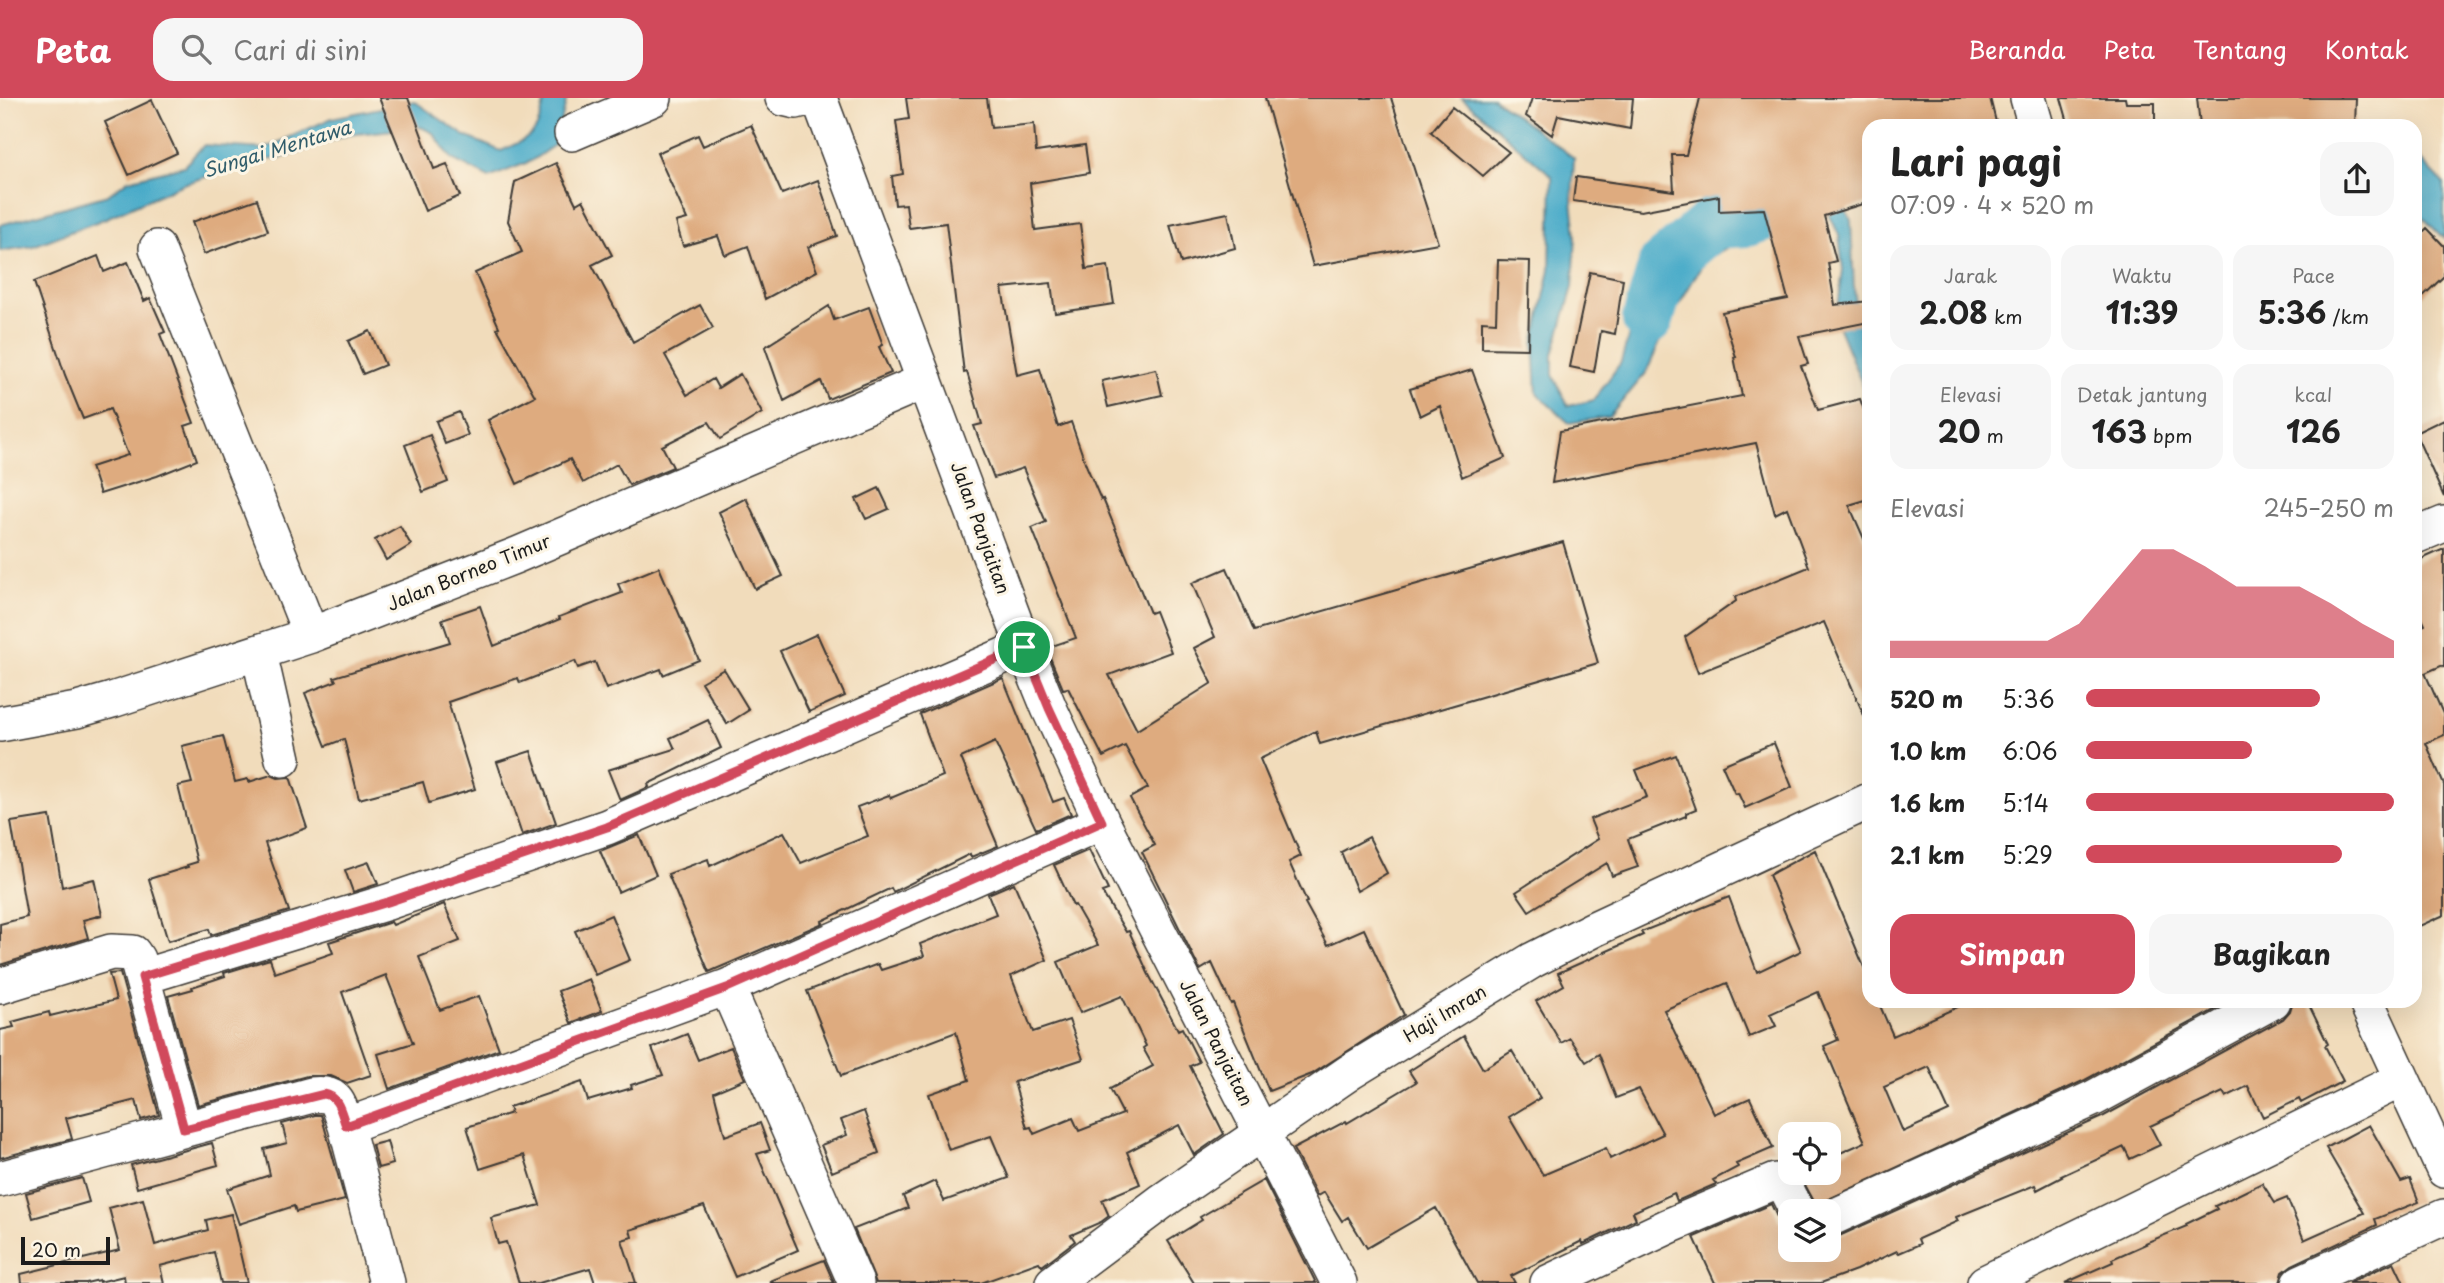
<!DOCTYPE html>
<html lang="id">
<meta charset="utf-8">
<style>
body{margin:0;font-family:"Playpen Sans",sans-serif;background:#f6f6f6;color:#222;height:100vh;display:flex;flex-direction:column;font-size:26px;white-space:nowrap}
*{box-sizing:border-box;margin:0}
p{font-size:23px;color:#767676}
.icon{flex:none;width:38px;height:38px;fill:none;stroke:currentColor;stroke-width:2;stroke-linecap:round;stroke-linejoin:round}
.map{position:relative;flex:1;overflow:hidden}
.drawer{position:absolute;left:1862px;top:21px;width:560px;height:889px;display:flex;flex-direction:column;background:#fff;border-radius:21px;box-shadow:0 7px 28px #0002}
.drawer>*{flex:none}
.tools{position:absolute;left:1778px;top:1024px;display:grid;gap:14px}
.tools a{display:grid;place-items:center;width:63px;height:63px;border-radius:14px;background:#fff;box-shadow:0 7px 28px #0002;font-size:35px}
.scale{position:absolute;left:21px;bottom:18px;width:89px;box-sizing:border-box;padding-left:7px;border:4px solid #1c1c1c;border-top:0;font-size:19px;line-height:24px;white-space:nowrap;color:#1c1c1c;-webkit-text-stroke:5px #fcf5e5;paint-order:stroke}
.pin{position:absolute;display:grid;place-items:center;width:60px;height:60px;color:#fff;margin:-30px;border:4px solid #fff;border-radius:50%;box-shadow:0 2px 7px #0007}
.round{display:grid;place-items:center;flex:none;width:74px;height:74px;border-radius:21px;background:#f6f6f6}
.headline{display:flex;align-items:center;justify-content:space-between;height:119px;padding:0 28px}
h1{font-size:38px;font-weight:700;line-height:52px}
.metrics{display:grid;grid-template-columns:repeat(3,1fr);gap:10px;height:119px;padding:7px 28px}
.metrics div{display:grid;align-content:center;border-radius:18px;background:#f6f6f6;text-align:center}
.metrics b{font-size:30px;font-weight:700}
.metrics small{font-size:19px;font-weight:400}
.metrics p{font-size:19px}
.chart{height:196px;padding:14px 28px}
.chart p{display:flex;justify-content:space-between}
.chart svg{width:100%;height:126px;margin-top:7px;fill:#d1495b;opacity:.7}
.cta{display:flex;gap:14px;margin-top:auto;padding:14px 28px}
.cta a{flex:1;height:80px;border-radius:21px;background:#d1495b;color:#fff;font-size:28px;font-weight:700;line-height:80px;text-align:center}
.cta a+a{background:#f6f6f6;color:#222}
ul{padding:0 28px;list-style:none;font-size:23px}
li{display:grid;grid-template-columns:112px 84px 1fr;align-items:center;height:52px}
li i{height:18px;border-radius:9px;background:#d1495b}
header{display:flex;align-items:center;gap:42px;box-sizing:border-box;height:98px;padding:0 35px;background:#d1495b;color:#fff}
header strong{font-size:33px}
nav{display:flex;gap:38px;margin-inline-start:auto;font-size:24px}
.search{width:490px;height:63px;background:#f6f6f6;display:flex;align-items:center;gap:18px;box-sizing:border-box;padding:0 24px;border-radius:21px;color:#767676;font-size:26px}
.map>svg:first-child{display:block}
</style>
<header>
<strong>Peta</strong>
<div class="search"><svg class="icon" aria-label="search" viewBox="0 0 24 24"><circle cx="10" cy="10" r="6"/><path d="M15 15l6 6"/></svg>Cari di sini</div>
<nav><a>Beranda</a><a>Peta</a><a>Tentang</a><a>Kontak</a></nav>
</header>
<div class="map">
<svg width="2444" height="1185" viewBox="0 0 2444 1185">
<rect width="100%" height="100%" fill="#fcf5e5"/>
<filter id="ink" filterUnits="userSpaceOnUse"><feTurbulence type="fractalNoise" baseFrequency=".0143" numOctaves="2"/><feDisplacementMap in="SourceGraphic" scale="14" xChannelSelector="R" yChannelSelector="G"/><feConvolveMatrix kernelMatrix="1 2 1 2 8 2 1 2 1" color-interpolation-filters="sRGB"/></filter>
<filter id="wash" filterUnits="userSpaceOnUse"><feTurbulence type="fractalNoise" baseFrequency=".00686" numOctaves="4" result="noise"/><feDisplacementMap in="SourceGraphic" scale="28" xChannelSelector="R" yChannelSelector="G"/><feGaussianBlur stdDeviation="1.57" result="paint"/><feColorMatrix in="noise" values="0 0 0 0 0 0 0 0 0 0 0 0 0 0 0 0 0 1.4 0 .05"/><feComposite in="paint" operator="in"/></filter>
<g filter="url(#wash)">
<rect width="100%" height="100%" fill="#f1dcbb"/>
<path fill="#49abc9" stroke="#326472" stroke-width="2" d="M 545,0 L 567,0 L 556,46 L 531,63 L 489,80 L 452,61 L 433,35 L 421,29 L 347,37 L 288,58 L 247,66 L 183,86 L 104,121 L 33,148 L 0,153 L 0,127 L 108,97 L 128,82 L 184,68 L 204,47 L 264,51 L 332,20 L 414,3 L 465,38 L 501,53 C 536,36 537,39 545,0 Z
M 1462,0 L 1493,0 L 1574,60 L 1572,103 L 1576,137 L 1573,189 L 1553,256 L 1553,277 L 1568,308 L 1594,302 L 1621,264 L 1629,236 L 1663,168 L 1713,125 L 1739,117 L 1785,97 L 1838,99 L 1851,122 L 1854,191 L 1866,272 L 1869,273 L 1869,303 L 1836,223 L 1843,172 L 1839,137 L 1830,118 L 1821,113 L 1770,126 L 1705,162 L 1671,220 L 1646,275 L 1609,319 L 1569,325 L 1537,296 L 1534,246 L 1550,171 L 1552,78 Z
M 2415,56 L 2444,86 L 2444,141 L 2415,111 Z"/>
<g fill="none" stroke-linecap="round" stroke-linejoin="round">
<path stroke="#49abc9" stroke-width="52" d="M 1648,221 L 1664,167 L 1713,125 L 1746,123 L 1782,111"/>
</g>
<g id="blocks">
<path fill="#deab7f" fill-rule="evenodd" d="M 379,0 L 408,0 L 434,71 L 447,66 L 460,98 L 425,113 Z
M 906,0 L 987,0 L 991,30 L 1034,26 L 1036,54 L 1085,47 L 1089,75 L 1030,85 L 1035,132 L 1080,126 L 1086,171 L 1108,168 L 1114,206 L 1055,215 L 1051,185 L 1002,190 L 1017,277 L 1040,271 L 1058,329 L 1071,324 L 1086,367 L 1101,402 L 1103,401 L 1150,515 L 1155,513 L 1171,554 L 1109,577 L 1137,632 L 1212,585 L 1194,550 L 1215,539 L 1192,485 L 1227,470 L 1254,533 L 1563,444 L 1598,565 L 1320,646 L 1316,633 L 1260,661 L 1301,758 L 1289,764 L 1307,804 L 1305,805 L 1328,847 L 1364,831 L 1404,917 L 1312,976 L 1269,993 L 1233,905 L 1231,906 L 1212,865 L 1200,872 L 1142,754 L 1155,747 L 1130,700 L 1148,690 L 1125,648 L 1103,659 L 1068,590 L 1063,591 L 1046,550 L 1076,540 L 1032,430 L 1046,424 L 1023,370 L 994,380 L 974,328 L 982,326 L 967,274 L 964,275 L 946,125 L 909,130 L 906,106 L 895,107 L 892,78 L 903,76 L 896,23 L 909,21 Z
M 1265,0 L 1391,0 L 1438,145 L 1313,168 Z
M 1532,0 L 1633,0 L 1630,31 L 1558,17 L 1552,37 L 1526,18 Z
M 1700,0 L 1990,0 L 1997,28 L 1869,28 L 1869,104 L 1824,118 L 1836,163 L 1828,165 L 1835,207 L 1869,203 L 1869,224 L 1799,238 L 1808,266 L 1801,268 L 1818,312 L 1860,301 L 1869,326 L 1869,401 L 1849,407 L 1869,452 L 1869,629 L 1824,524 L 1698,575 L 1685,539 L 1736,503 L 1735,499 L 1809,469 L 1787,410 L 1775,416 L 1756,345 L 1552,385 L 1560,333 L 1742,298 L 1734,259 L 1736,259 L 1722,214 L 1788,201 L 1764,111 L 1719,113 L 1719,98 L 1641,113 L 1573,103 L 1576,79 L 1674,93 L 1672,57 L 1686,57 Z
M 2061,0 L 2125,0 L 2126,5 L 2155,5 L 2155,28 L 2069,28 Z
M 2197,0 L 2356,0 L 2355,28 L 2200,28 Z
M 152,2 L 177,55 L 129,77 L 105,24 Z
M 1452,9 L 1509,54 L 1483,78 L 1431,34 Z
M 751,27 L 782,96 L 818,82 L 837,138 L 808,149 L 817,173 L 765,201 L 748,148 L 725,157 L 718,138 L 683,148 L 676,124 L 687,121 L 657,55 L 698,37 L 703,48 Z
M 556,65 L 576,106 L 583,102 L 612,157 L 592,167 L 633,244 L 700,207 L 713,230 L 665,257 L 687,297 L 713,281 L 718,290 L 740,276 L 762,315 L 720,341 L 709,324 L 662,348 L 673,369 L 629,387 L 617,366 L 583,385 L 570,361 L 517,386 L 488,322 L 535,298 L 497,230 L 499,229 L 475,175 L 522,154 L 508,123 L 515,84 Z
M 257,101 L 268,133 L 204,156 L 192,124 Z
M 1228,115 L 1235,150 L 1181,165 L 1170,127 Z
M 2427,130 L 2444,148 L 2444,178 L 2415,206 L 2415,142 Z
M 98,158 L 104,174 L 128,164 L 144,203 L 150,200 L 165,234 L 160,236 L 194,325 L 185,328 L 197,362 L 157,378 L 100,396 L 91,369 L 128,357 L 110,311 L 83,321 L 65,277 L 34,184 Z
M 1498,162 L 1530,163 L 1528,251 L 1482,250 L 1482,223 L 1496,224 Z
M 1590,174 L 1623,181 L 1615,236 L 1601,233 L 1594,274 L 1570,269 Z
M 829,208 L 834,222 L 869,209 L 883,247 L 879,249 L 891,275 L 828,301 L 821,283 L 784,303 L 765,249 Z
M 370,233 L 385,267 L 363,276 L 348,243 Z
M 1156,271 L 1162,297 L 1108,309 L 1102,283 Z
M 1472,272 L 1505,360 L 1462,379 L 1440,308 L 1420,318 L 1410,291 Z
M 459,314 L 468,337 L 445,346 L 436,323 Z
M 2444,321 L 2444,399 L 2415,335 Z
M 430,337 L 448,384 L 423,394 L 405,347 Z
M 879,390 L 889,411 L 866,421 L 856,401 Z
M 746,400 L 783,478 L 755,491 L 719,414 Z
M 400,428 L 411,447 L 386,462 L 375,442 Z
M 2444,451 L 2444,570 L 2443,567 L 2425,575 L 2444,618 L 2444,637 L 2426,645 L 2444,687 L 2444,817 L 2415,830 L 2415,531 L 2425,527 L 2415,505 L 2415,464 Z
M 659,469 L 699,562 L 663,577 L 661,571 L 606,591 L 595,564 L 578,570 L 575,563 L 520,585 L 518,580 L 448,604 L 475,691 L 429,705 L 423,684 L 359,701 L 344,641 L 326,648 L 305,595 L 336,583 L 334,579 L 450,544 L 442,521 L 480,508 L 494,548 L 560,521 L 559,519 L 622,495 L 618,486 Z
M 817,536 L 845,598 L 809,614 L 780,553 Z
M 724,571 L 749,612 L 727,626 L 701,584 Z
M 1003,580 L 1053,704 L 1064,700 L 1071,716 L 1036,731 L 995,644 L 961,660 L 998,748 L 971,759 L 970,756 L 893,794 L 891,790 L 822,823 L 823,825 L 709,874 L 668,776 L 708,761 L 710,768 L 784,734 L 801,765 L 868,738 L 857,709 L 889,697 L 891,700 L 943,678 L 920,616 Z
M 708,622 L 721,650 L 648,686 L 649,689 L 620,702 L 608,672 L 675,651 L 670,640 Z
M 223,638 L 235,684 L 248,681 L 249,684 L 271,677 L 278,680 L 290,679 L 307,730 L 265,745 L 289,813 L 211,837 L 209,831 L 168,843 L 149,781 L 188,769 L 187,767 L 197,764 L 178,688 L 192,685 L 182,648 Z
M 1774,645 L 1792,689 L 1745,710 L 1738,695 L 1735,696 L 1722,667 Z
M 531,653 L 556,725 L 522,737 L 497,664 Z
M 1676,657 L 1696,711 L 1686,715 L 1686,718 L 1628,741 L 1638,769 L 1612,778 L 1607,765 L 1529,813 L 1516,794 L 1598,741 L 1590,721 L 1647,699 L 1636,672 Z
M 50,718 L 62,789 L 94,781 L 102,817 L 83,822 L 88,840 L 0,867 L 0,826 L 27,819 L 11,724 Z
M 639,737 L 656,777 L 618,794 L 600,753 Z
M 1369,739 L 1387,775 L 1357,793 L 1341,754 Z
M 1089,752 L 1108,792 L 1102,794 L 1126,834 L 1129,833 L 1148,875 L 1178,932 L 1182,930 L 1199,964 L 1190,968 L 1224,1036 L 1194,1057 L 1179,1027 L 1127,1054 L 1140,1086 L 1102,1102 L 1109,1118 L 1101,1124 L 1071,1137 L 1075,1143 L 1042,1168 L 1039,1164 L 981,1185 L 876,1185 L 854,1131 L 908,1110 L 903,1098 L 935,1083 L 944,1103 L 1009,1080 L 991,1038 L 949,1052 L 929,996 L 969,982 L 956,934 L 841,978 L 807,893 L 878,866 L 881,872 L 924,858 L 920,846 L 996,816 L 988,796 L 1014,785 L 1047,862 L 1011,878 L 1033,934 L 1069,922 L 1083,961 L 1014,984 L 1027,1030 L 1031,1029 L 1034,1036 L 1073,1020 L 1079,1033 L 1123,1016 L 1110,991 L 1153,968 L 1143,950 L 1146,948 L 1122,898 L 1080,915 L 1058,864 L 1098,847 L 1075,807 L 1073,808 L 1054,767 Z
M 1815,752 L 1869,881 L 1869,903 L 1878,903 L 1893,938 L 1971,903 L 2231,903 L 2085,982 L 1816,1107 L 1798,1074 L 1829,1074 L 1829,1060 L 1865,1044 L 1824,948 L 1838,942 L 1818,894 L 1770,916 L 1776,928 L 1749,939 L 1727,885 L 1664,912 L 1714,1016 L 1750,1000 L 1773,1050 L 1736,1066 L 1738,1069 L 1713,1082 L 1716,1086 L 1677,1103 L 1674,1095 L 1633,1114 L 1636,1121 L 1583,1146 L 1582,1143 L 1511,1178 L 1515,1185 L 1477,1185 L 1436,1110 L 1367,1150 L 1348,1119 L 1342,1123 L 1324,1094 L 1317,1098 L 1293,1051 L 1346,1023 L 1347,1025 L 1416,984 L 1409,973 L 1464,938 L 1483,971 L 1512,953 L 1540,1000 L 1509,1019 L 1543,1077 L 1606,1050 L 1610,1061 L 1663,1036 L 1639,991 L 1616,1000 L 1599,956 L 1586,964 L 1570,940 L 1561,945 L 1536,903 L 1564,887 L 1558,875 L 1643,837 L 1641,834 L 1729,799 L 1757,874 L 1801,853 L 1769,777 ZM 1929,969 L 1949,1013 L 1903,1034 L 1884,989 Z
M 369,764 L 378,786 L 353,794 L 345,772 Z
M 444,806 L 460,843 L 419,859 L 440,912 L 479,898 L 499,951 L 389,991 L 378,956 L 413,945 L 386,877 L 342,894 L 371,977 L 347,985 L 331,978 L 307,978 L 198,1007 L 168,898 L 193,891 L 192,889 L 225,878 L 224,875 L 270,861 L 275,875 L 333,855 L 329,844 L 391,824 L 393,827 Z
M 611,817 L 630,862 L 595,877 L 575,833 Z
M 120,875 L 159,1017 L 141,1022 L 136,1002 L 66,1020 L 72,1041 L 0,1060 L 0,932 L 14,929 L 12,924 L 49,914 L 50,918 L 116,902 L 109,876 Z
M 589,881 L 602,913 L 571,925 L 558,893 Z
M 2293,903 L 2307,903 L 2328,946 L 2325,948 L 2343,983 L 2301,1005 L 2299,1001 L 2263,1019 L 2248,988 L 2226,999 L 2223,994 L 2150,1028 L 2160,1047 L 2130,1061 L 2124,1049 L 2061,1078 L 2062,1079 L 2037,1092 L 2035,1087 L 1956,1119 L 1958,1123 L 1918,1141 L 1920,1146 L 1899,1155 L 1897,1153 L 1856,1172 L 1821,1185 L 1715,1185 L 1694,1139 L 1771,1106 L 1779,1123 L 1790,1131 L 1790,1152 L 1829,1152 L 1829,1141 L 1837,1139 L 2104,1018 L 2283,921 L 2290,913 Z
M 687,936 L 698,962 L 731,949 L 745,981 L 714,994 L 725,1038 L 760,1025 L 770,1052 L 757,1056 L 798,1152 L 735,1179 L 704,1108 L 630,1132 L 632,1139 L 622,1142 L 636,1185 L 595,1185 L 590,1170 L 539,1185 L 519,1185 L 506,1144 L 498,1146 L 491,1120 L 540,1107 L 524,1057 L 480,1071 L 467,1029 L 511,1015 L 509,1009 L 582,984 L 588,1003 L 632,990 L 631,987 L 663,977 L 652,950 Z
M 864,1013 L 879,1055 L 832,1074 L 821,1047 L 847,1037 L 841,1022 Z
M 315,1017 L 321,1017 L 322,1020 L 345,1102 L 296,1114 L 294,1108 L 239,1126 L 227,1091 L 270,1077 L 264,1051 L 287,1045 L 282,1026 Z
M 2369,1027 L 2401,1084 L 2410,1081 L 2419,1104 L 2375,1121 L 2377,1127 L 2292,1167 L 2283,1174 L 2280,1185 L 2065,1185 L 2113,1164 L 2112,1161 L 2146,1146 L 2145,1145 L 2187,1128 L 2186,1126 L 2217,1111 L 2215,1108 L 2262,1085 L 2275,1105 L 2287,1100 L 2304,1142 L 2364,1115 L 2326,1050 Z
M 387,1043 L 393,1066 L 378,1070 L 372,1047 Z
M 212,1045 L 218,1067 L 137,1090 L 131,1067 Z
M 82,1080 L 89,1104 L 33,1120 L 26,1095 Z
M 1264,1082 L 1316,1185 L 1194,1185 L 1168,1143 L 1202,1122 L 1200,1119 Z
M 143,1101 L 155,1147 L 208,1132 L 206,1122 L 231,1116 L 247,1185 L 221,1185 L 214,1154 L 160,1168 L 164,1185 L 125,1185 L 124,1178 L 99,1184 L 99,1182 L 86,1185 L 22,1185 L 21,1176 L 120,1152 L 109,1110 Z
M 824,1162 L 834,1185 L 771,1185 L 770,1183 Z
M 2394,1164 L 2404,1185 L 2348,1185 Z"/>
</g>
</g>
<g filter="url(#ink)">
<use href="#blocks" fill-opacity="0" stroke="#3c3934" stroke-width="2"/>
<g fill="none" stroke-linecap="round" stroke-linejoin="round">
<defs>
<path id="minor" d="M 783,0 L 796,3 L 807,0
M 819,0 L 1024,549 L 1049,610 L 1102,724 L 1339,1185
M 2028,0 L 2036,28
M 572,35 L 654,0
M 157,150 L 311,537
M 2415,438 L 2444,426
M 259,555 L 283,661
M 0,626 L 77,612 L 112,602 L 311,537 L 517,457 L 925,283
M 142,879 L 388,804 L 607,729 L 1024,549
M 0,888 L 111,854 L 133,855 L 137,861 L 184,1031
M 727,889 L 856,1185
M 2366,903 L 2444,1072
M 346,1028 L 387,1185
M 0,1081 L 312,997 C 339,994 338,1006 346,1028 L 727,889 L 1102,724
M 1829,1121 L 2094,1000 L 2273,903
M 1053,1185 L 1161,1104 L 1350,974 L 1533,862 L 1594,831 L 1869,703
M 1548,1185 L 1669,1128 L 1775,1083 L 1785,1089 L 1797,1113
M 1985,1185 L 2402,981
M 2300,1185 L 2444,1119"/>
</defs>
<use href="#minor" stroke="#3c3934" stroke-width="38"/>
<use href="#minor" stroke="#fff" stroke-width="35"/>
</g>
</g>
<g fill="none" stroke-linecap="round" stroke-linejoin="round" filter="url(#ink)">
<defs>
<path id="route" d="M 1024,549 L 1049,610 L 1102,724 L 727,890 L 346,1028 C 341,1015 339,998 324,996 L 184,1031 L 142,879 L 388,804 L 607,729 Z"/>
</defs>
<use href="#route" stroke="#fff" stroke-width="14"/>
<use href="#route" stroke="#d1495b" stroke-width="9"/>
</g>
<g text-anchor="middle" stroke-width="6" stroke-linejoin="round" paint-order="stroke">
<g font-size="18" fill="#1c1c1c" stroke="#fcf5e5">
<text transform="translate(980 430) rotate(70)" y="6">Jalan Panjaitan</text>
<text transform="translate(469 475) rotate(-22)" y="6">Jalan Borneo Timur</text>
<text transform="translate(1445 916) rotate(-31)" y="6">Haji Imran</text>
<text transform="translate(1216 945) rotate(63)" y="6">Jalan Panjaitan</text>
</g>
<g font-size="19" font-style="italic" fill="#305c6a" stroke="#fcf5e5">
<text transform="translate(277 51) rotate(-17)" y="7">Sungai Mentawa</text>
</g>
</g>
</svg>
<div class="tools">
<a><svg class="icon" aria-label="locate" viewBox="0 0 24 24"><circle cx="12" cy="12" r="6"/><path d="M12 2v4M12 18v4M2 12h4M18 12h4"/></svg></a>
<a><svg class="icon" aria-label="layers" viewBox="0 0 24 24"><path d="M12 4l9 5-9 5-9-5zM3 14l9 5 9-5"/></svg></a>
</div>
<div class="scale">20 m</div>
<div class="pin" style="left:1024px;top:549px;background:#1e9e55"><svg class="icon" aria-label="arrive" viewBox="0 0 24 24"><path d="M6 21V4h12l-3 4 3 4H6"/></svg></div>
<section class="drawer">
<div class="headline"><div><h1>Lari pagi</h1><p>07:09 · 4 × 520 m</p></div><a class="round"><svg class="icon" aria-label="share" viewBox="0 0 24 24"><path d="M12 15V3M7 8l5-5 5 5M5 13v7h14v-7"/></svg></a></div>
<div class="metrics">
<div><p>Jarak</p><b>2.08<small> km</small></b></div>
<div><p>Waktu</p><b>11:39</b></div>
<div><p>Pace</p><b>5:36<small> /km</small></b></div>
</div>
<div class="metrics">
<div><p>Elevasi</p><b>20<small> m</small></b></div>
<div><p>Detak jantung</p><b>163<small> bpm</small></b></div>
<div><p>kcal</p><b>126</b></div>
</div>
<div class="chart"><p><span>Elevasi</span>245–250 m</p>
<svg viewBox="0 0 160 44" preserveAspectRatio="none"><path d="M0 44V38L10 38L20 38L30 38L40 38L50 38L60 32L70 19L80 6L90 6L100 12L110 19L120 19L130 19L140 25L150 32L160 38V44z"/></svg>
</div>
<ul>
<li><b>520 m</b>5:36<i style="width:76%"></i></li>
<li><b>1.0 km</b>6:06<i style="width:54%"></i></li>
<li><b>1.6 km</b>5:14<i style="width:100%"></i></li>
<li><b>2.1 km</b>5:29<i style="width:83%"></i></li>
</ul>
<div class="cta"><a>Simpan</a><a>Bagikan</a></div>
</section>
</div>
